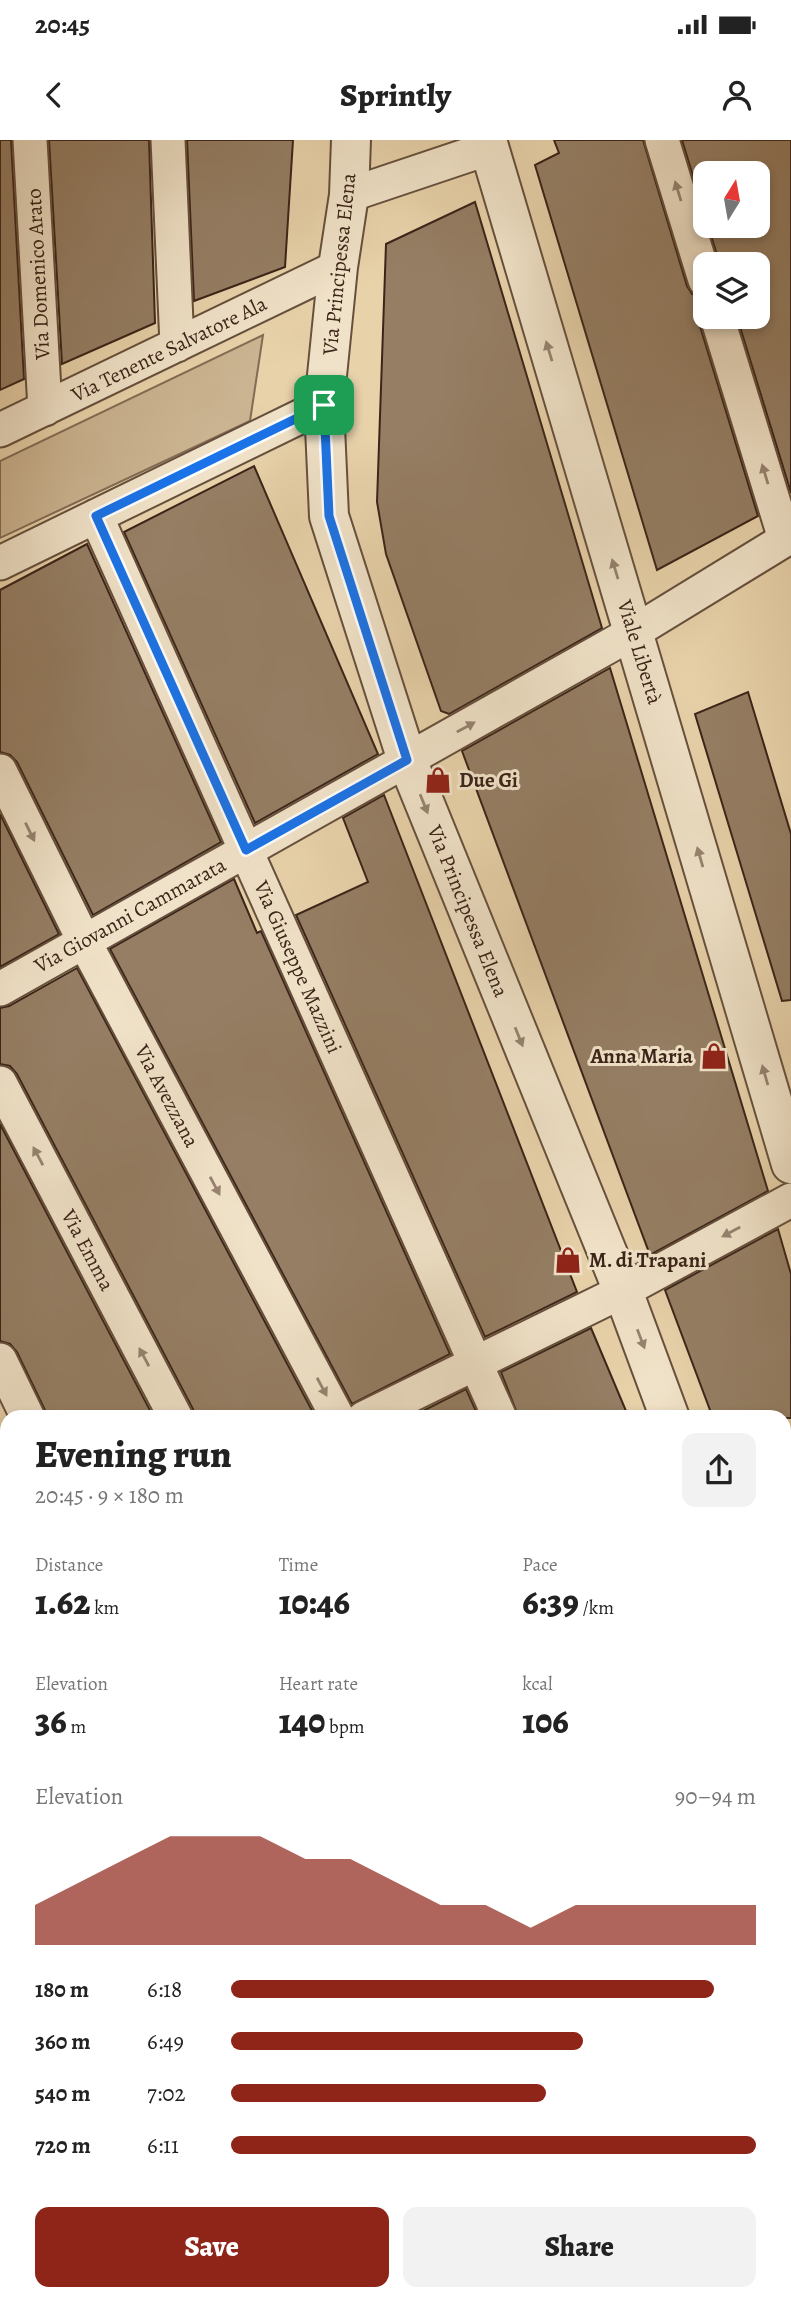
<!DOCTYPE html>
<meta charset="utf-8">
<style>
body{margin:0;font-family:Alegreya,serif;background:#f2f2f2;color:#222;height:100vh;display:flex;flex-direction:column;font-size:26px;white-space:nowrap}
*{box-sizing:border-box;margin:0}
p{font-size:23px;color:#767676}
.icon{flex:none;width:38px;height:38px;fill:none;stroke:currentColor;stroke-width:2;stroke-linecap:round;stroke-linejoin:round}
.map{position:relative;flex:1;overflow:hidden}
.panel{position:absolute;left:0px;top:1270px;width:791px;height:891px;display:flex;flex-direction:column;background:#fff;border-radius:21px 21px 0 0;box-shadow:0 4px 10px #0003}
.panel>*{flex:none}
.needle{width:46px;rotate:11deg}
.buttons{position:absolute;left:693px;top:21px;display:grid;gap:14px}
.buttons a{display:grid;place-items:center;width:77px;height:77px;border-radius:14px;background:#fff;box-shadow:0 4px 10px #0003;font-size:35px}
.pin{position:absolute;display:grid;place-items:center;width:60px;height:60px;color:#fff;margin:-30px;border-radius:14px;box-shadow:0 4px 10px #0006}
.round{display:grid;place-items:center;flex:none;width:74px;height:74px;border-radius:14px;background:#f2f2f2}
.summary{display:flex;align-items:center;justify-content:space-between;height:119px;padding:0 35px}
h1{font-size:38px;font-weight:800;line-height:52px}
.stats{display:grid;grid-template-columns:repeat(3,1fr);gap:10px;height:119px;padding:7px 35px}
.stats div{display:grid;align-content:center}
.stats b{font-size:35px;font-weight:800}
.stats small{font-size:19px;font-weight:400}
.stats p{font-size:19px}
.chart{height:196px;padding:14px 35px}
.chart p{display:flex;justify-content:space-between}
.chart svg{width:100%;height:126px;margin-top:7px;fill:#8f2418;opacity:.7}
.action{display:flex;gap:14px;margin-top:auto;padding:14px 35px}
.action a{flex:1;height:80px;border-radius:14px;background:#8f2418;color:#fff;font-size:28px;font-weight:800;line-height:80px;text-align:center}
.action a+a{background:#f2f2f2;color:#222}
ul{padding:0 35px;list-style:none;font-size:23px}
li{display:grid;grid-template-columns:112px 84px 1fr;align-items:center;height:52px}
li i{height:18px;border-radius:9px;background:#8f2418}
.status{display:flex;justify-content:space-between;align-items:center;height:49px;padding:0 35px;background:#fff;direction:ltr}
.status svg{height:19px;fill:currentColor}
header{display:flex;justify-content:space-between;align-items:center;height:91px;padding:0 35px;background:#fff;font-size:32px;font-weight:800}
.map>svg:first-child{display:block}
</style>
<div class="status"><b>20:45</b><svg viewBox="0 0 49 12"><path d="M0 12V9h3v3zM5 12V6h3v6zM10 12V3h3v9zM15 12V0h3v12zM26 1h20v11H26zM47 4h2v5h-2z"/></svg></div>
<header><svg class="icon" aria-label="back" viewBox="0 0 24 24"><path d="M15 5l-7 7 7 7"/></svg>Sprintly<svg class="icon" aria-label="person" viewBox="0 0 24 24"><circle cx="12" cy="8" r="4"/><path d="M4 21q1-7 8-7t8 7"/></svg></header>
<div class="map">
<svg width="791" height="2160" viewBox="0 0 791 2160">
<rect width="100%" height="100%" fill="#e8d2aa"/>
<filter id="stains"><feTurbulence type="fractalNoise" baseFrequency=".00286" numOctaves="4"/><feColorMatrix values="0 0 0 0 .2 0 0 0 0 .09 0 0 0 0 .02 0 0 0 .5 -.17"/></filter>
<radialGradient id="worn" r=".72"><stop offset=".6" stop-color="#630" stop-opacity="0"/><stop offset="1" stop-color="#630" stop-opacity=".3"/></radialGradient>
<path fill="#cbb491" stroke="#836c55" stroke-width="2" d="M 263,195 L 250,281 L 0,398 L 0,321 Z
M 791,1811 L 791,2160 L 743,2160 L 739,2154 L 784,2154 L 784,1814 Z"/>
<path fill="#957e64" stroke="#3b2419" stroke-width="2" d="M 0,0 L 11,0 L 24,239 L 0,250 Z
M 49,0 L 149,0 L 155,183 L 62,224 Z
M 187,0 L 293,0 L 285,127 L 194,161 Z
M 554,0 L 643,0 L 687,146 L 692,154 L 705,159 L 698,172 L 699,183 L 758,376 L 657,430 L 535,25 L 559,13 Z
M 682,0 L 791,0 L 791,353 L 737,177 L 758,177 L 758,124 L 720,124 L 708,86 L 758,86 L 758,33 L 705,33 L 705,75 Z
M 475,62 L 602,488 L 449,574 L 441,571 L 386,414 L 377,362 L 386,104 Z
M 254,326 L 378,614 L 255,683 L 124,392 Z
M 87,404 L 221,702 L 93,775 L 17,622 L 10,615 L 0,612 L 0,450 Z
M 610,528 L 768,1051 L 650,1115 L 462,611 Z
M 748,552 L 791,694 L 791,860 L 782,861 L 695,574 Z
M 384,655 L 577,1152 L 485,1197 L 296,775 L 368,742 L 343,678 Z
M 0,674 L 59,794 L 0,827 Z
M 234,739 L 257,793 L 261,791 L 450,1214 L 352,1264 L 110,809 Z
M 77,828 L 316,1278 L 195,1278 L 193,1269 L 17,934 L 10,926 L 0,924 L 0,868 L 9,866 Z
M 0,984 L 154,1278 L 47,1278 L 45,1270 L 17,1212 L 10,1204 L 0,1201 Z
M 778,1089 L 791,1134 L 791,1278 L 713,1278 L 665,1150 Z
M 591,1188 L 629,1278 L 519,1278 L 501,1232 Z
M 466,1249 L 479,1278 L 409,1278 Z"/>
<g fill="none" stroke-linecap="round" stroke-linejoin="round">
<defs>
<path id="minor" d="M 30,0 L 45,269
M 168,0 L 177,205
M 662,0 L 705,140
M 349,55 L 489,8
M 717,177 L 785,399
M 0,290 L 338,127
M 96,376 L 500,1278
M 0,423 L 324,265
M 0,631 L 84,801 L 338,1278
M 0,849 L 634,492 L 791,396
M 0,943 L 176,1278
M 0,1220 L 28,1278
M 364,1278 L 623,1151 L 791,1060
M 0,1536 L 7,1549
M 0,1875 L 7,1886
M 0,2127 L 7,2138
M 176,2154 L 180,2160
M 372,2154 L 376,2160
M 518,2154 L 522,2160"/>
<path id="tertiary" d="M 351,0 L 349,55 L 338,127 L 324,265 L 329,376 L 407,620 L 623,1151 L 670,1278
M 487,0 L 791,1024
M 784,1576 L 791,1594
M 784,1767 L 791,1765
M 684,2154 L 688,2160"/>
</defs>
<use href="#minor" stroke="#66503d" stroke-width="37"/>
<use href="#tertiary" stroke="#66503d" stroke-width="42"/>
<path stroke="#3b2419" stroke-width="4.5" stroke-dasharray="2 3.5" stroke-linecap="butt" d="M 784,1827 L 791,1825
M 754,2154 L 758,2160"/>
<use href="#minor" stroke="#f0e2c8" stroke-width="33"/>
<use href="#tertiary" stroke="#f0e2c8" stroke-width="38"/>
</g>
<defs><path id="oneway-solid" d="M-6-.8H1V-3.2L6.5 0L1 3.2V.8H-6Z" transform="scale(1.75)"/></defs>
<g fill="#968370">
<use href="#oneway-solid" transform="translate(678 51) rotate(-107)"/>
<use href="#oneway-solid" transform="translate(549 211) rotate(-107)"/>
<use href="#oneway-solid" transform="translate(765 334) rotate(-107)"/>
<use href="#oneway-solid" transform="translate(615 429) rotate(-107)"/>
<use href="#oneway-solid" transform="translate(466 587) rotate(-29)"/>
<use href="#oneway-solid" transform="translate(424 664) rotate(68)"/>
<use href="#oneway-solid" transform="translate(30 692) rotate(64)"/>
<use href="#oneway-solid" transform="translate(700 717) rotate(-106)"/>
<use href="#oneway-solid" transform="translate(519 897) rotate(68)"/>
<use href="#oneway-solid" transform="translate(765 935) rotate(-106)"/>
<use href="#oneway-solid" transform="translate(38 1016) rotate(-118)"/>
<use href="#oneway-solid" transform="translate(215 1046) rotate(62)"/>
<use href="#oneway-solid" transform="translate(731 1092) rotate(152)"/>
<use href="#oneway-solid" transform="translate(641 1199) rotate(69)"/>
<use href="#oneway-solid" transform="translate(144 1217) rotate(-118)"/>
<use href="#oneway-solid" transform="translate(322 1247) rotate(62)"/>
</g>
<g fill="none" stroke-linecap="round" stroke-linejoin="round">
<defs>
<path id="route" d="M 324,265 L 329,376 L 407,620 L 246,710 L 96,376 Z"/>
</defs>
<use href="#route" stroke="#fff" stroke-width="14"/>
<use href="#route" stroke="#1a73e8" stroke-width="9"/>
</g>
<defs>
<symbol id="shop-bare" viewBox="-9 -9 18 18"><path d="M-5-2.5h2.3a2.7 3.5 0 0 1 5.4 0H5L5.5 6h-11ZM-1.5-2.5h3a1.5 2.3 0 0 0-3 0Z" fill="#8f2418" stroke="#f0e2c8" stroke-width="2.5" paint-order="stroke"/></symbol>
</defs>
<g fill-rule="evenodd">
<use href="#shop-bare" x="419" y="621" width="38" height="38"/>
<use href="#shop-bare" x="695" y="897" width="38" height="38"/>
<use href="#shop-bare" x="549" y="1101" width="38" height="38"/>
</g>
<g text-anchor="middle" stroke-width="6" stroke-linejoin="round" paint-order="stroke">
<g font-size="21" fill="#3b2419" stroke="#f0e2c8">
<text transform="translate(339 124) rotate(-84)" y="7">Via Principessa Elena</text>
<text transform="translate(38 134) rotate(-93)" y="7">Via Domenico Arato</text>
<text transform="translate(169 209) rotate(-26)" y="7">Via Tenente Salvatore Ala</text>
<text transform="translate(640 512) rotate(73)" y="7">Viale Libertà</text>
<text transform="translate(468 771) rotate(68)" y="7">Via Principessa Elena</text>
<text transform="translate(130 775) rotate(-29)" y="7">Via Giovanni Cammarata</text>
<text transform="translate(298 827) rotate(66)" y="7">Via Giuseppe Mazzini</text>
<text transform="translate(167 956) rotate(62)" y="7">Via Avezzana</text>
<text transform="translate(88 1110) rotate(62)" y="7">Via Emma</text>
</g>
<g font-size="21" font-weight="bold" fill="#3b2419" stroke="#f0e2c8" text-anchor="start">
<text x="459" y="647">Due Gi</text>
<text x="693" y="923" text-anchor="end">Anna Maria</text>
<text x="589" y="1127">M. di Trapani</text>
</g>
</g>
<rect width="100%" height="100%" filter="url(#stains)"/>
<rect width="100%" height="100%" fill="url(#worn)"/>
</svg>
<div class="buttons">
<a><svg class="needle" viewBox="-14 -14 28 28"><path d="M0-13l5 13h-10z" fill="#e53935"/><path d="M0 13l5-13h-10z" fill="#767676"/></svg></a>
<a><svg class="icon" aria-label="layers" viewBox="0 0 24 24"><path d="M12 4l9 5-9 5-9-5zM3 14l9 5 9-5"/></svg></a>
</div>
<div class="pin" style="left:324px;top:265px;background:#1e9e55"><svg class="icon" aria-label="arrive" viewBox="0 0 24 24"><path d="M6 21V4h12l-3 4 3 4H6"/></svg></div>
<section class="panel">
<div class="summary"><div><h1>Evening run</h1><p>20:45 · 9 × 180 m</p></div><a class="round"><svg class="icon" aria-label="share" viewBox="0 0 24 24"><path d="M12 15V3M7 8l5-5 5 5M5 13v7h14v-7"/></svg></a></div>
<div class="stats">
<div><p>Distance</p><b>1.62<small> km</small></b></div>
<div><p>Time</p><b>10:46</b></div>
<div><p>Pace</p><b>6:39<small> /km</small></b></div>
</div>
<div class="stats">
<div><p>Elevation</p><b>36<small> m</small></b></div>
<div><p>Heart rate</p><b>140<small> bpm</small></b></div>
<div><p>kcal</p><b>106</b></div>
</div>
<div class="chart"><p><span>Elevation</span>90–94 m</p>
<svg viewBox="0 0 160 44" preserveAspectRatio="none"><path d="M0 44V30L10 22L20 14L30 6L40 6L50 6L60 14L70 14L80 22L90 30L100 30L110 38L120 30L130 30L140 30L150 30L160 30V44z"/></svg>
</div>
<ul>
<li><b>180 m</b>6:18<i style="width:92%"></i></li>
<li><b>360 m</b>6:49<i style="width:67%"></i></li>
<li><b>540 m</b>7:02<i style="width:60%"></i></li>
<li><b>720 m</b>6:11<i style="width:100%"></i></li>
</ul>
<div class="action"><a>Save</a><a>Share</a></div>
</section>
</div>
